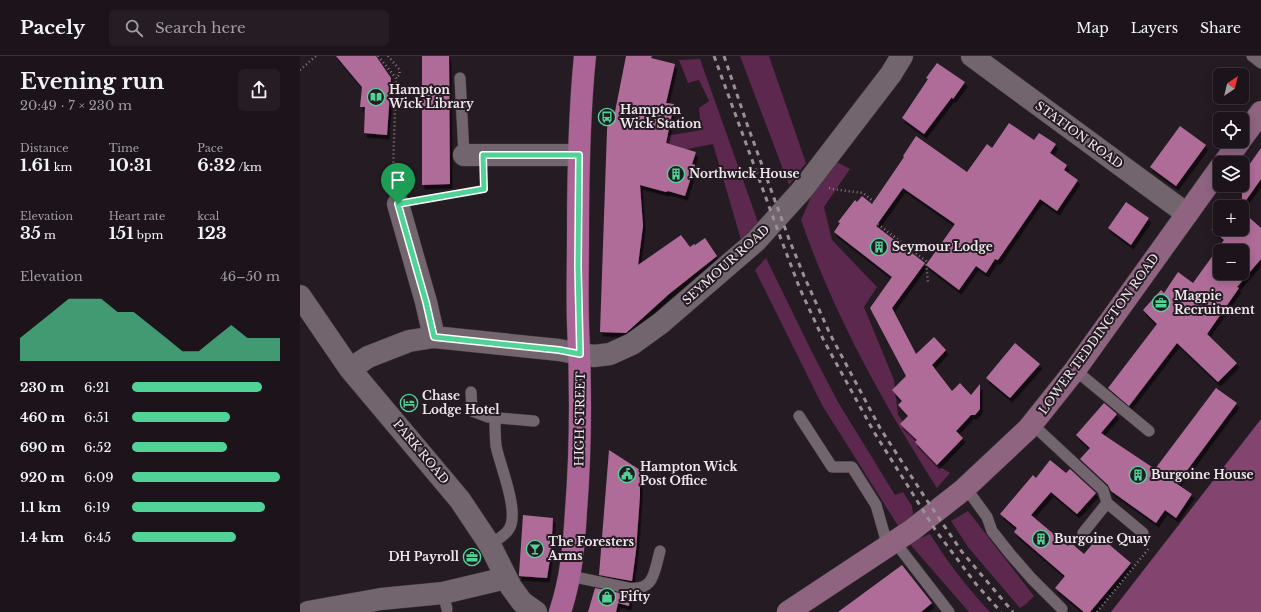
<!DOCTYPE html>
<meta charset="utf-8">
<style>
body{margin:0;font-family:"Libre Baskerville",serif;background:#251d23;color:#f1f3f6;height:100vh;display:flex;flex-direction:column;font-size:15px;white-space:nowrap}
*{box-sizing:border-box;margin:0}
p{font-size:13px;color:#a09ea2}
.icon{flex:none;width:22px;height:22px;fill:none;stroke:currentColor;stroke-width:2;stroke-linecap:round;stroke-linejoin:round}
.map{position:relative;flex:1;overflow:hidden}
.sheet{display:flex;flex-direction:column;background:#1c141a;width:300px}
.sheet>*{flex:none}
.needle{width:26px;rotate:35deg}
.buttons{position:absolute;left:913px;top:12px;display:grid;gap:8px}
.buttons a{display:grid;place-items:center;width:36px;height:36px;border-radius:6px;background:#1c141a;box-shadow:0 2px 10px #0003,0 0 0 1px #3a3339;font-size:20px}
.pin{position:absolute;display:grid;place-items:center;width:34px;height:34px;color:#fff;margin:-41px -17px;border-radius:50% 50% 50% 0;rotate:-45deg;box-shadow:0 0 4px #0007}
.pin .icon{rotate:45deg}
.round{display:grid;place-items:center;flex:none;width:42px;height:42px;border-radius:6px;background:#251d23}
.overview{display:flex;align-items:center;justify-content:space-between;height:68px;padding:0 20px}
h1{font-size:22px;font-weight:700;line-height:30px}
.stats{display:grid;grid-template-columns:repeat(3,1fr);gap:6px;height:68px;padding:4px 20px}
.stats div{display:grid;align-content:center}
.stats b{font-size:17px;font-weight:700}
.stats small{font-size:11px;font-weight:400}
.stats p{font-size:11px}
.chart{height:112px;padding:8px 20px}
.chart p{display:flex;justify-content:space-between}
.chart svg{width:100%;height:72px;margin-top:4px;fill:#51d398;opacity:.7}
ul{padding:0 20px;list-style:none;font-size:13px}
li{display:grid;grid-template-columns:64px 48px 1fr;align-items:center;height:30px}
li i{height:10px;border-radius:5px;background:#51d398}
header{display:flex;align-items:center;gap:24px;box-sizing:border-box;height:56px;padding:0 20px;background:#1c141a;border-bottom:1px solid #3a3339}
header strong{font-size:19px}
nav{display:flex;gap:22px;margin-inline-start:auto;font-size:14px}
.search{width:280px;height:36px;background:#251d23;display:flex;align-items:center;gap:10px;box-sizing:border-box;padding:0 14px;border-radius:6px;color:#a09ea2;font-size:15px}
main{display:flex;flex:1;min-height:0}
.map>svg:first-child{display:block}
</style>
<header>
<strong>Pacely</strong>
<div class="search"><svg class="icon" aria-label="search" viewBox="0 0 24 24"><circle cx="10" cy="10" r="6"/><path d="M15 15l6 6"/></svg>Search here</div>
<nav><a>Map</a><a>Layers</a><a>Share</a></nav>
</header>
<main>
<section class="sheet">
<div class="overview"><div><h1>Evening run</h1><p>20:49 · 7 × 230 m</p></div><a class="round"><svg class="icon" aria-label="share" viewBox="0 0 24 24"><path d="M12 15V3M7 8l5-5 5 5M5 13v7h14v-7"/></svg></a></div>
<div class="stats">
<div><p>Distance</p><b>1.61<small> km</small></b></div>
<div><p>Time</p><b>10:31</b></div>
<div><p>Pace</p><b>6:32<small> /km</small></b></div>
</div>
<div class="stats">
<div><p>Elevation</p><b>35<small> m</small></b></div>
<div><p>Heart rate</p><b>151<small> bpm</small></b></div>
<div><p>kcal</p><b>123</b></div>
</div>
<div class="chart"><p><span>Elevation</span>46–50 m</p>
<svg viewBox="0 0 160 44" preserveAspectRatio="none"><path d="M0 44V30L10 22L20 14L30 6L40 6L50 6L60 14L70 14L80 22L90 30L100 38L110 38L120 30L130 22L140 30L150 30L160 30V44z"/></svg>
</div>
<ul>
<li><b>230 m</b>6:21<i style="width:88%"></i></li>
<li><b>460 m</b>6:51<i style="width:66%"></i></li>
<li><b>690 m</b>6:52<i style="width:64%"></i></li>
<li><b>920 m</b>6:09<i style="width:100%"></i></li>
<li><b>1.1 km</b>6:19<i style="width:90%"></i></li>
<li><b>1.4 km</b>6:45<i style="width:70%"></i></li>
</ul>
</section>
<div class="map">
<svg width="961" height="556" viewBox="0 0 961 556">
<defs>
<filter id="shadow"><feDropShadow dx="2.5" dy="4.5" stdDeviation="0" flood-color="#0009"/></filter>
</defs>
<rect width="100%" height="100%" fill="#251b22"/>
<path fill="#5d284d" d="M 440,0 L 469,0 L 506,107 L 489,129 Z
M 400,3 L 459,169 L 442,187 L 413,88 L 362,98 L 360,81 L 401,74 L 399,52 L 409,45 L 399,24 L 388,27 L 379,4 Z
M 537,106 L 550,113 L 524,151 L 532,184 L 577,231 L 564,251 L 594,324 L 598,359 L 637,409 L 650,417 L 637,432 C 583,347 534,259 501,164 L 511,141 Z
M 466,202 L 513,298 L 538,346 L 595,439 L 603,436 L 612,450 L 613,458 L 600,473 L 522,349 L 455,214 Z
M 668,455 L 734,540 L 726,548 L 720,552 L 668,491 L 651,465 Z
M 630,478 C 649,508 666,530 690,556 L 669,556 L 609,487 Z"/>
<path fill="#83446f" d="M 961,363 L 961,556 L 811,556 Z"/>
<path fill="#af6c99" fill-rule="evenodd" filter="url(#shadow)" d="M 36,0 L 76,0 L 91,22 L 87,79 L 64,77 L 65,51 L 60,51 L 62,31 Z
M 122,0 L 149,0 L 150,128 L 122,129 Z
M 326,0 L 352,0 L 351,2 L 375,8 L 366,47 L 374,48 L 366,87 L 396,96 L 392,108 L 395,109 L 385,140 L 368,135 L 366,136 L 340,129 L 343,170 L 338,209 L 381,179 L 390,191 L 394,188 L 395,189 L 405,182 L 417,200 L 369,238 L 326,277 L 300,276 L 307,74 L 309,54 L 315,56 Z
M 637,7 L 665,26 L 653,43 L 652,41 L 624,78 L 602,62 L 628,23 L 626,22 Z
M 709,67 L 734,84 L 739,77 L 756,88 L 750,97 L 767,109 L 764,114 L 778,124 L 757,155 L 740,143 L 698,204 L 695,203 L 686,217 L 676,210 L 659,234 L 626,209 L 655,168 L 603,132 L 576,170 L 625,207 L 592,252 L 616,298 L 634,281 L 646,294 L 632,309 L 652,335 L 660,327 L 671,339 L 680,328 L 680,353 L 675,359 L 671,359 L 656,375 L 663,382 L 637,409 L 615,386 L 617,384 L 600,368 L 608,360 L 598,349 L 602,345 L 592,334 L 606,320 L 570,252 L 592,221 L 534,176 L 540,167 L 538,166 L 555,144 L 557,146 L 562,140 L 572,148 L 604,101 L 603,100 L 616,80 L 667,116 L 687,88 L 692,92 Z
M 880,70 L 906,89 L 876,130 L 850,111 Z
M 961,92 L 961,123 L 942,150 L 942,119 Z
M 826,146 L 849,162 L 831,189 L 808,172 Z
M 942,155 L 961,172 L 961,203 L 937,231 L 939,232 L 907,278 L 937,307 L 918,326 L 877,287 L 829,350 L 808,332 L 857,268 L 843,254 L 861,234 L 864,237 L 878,216 L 893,227 L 924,184 L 911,173 L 942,173 ZM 920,195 L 942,195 L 942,217 L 920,217 Z
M 715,287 L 740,308 L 710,342 L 686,322 Z
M 916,332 L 937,347 L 877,428 L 892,438 L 876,462 L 865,454 L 856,467 L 811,435 L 808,429 L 780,403 L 790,392 L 776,379 L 804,347 L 817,358 L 801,377 L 855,413 Z
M 309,394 L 340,414 L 340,439 L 336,495 L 332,525 L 299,519 Z
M 750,404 L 766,417 L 770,413 L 796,437 L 777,458 L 751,436 L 731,459 L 768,490 L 770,486 L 784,498 L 799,480 L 831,507 L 790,556 L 784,556 L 755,532 L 765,520 L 714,476 L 717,472 L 700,458 L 733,419 L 736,422 Z
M 223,459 L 253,462 L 251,497 L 247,522 L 219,520 L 219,518 Z
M 602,509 L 632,547 L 621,556 L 538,556 Z
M 295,532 L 330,539 L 329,550 L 318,547 L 316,556 L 288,556 Z"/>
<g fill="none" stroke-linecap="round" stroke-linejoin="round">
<defs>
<path id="lane" d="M 952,0 L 961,7
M 160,22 L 164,99
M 775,314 L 849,375
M 171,336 L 172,355 L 188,361 L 234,365
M 499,360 L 532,411 L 552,411 L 576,449 L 588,491
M 732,368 L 803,434 L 807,447 L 843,477
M 666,432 L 687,461 L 692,475 L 711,499 L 732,523 L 762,553
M 783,477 L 807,447
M 595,486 L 649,556
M 190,489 C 196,484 205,480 209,473 C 220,456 200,410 196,390 C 195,380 195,371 195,362
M 270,520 L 328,532 C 355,535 354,516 360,495
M 143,537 L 147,553"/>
<path id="street" d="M 672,0 L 887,158
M 164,99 L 279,99
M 98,148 L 126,246 L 134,281
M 0,240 L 50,313 L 160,444 L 190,489 L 211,531 L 222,546 L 236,556
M 50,313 L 68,301 L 109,285 L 134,281 L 259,294 L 280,298 L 294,300 L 310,298 L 332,288 L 361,267 L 456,185 L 502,134 L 591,18 L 602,0
M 8,556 L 81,543 L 143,537 L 206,522"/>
<path id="secondary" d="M 942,82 L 961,56
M 924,107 L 940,85
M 488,556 L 612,474 L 663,434 L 728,373 L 775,314 L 920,112"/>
<path id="primary" d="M 260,556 C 271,523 274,490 276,455 C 281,392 281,331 278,268 C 277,238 278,208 278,178 C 278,119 279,59 285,0"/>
</defs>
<use href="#lane" stroke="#40383c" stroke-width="12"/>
<use href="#street" stroke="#40383c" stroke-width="23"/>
<use href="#secondary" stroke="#40383c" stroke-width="23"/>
<use href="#primary" stroke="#40383c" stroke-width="23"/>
<path stroke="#857c82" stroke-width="2.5" stroke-dasharray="1 3" stroke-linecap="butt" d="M 78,0 L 96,22 L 93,116 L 95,127
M 88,0 L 99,13 L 100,18 L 96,22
M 0,14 L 16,0
M 529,132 L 532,133 L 563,137 L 584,154 L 575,166 L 626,205 L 628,227
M 118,144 L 184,133 L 183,119
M 797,556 L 850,491"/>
<use href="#lane" stroke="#72656d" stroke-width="11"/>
<use href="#street" stroke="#72656d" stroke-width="22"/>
<use href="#secondary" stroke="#8e6481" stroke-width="22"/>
<use href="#primary" stroke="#aa6495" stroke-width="22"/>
<path stroke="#999196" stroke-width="3" stroke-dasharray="5 5" stroke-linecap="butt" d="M 414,0 L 481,183 L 500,233 L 524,285 L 574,376 L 636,475 L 676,528 L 701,556
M 424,0 L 447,68 L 489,183 L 504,220 L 530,278 L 580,372 L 626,443 L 662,496 L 713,556"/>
</g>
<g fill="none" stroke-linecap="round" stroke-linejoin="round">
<defs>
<path id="route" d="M 183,99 L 279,99 L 278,211 L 280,298 L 259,294 L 134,281 L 126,246 L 98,148 L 184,133 Z"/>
</defs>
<use href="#route" stroke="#fff" stroke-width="8"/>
<use href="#route" stroke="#51d398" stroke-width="5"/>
</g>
<defs>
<symbol id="library-ring" viewBox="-11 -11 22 22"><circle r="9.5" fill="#251b22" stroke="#51d398" stroke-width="1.5"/><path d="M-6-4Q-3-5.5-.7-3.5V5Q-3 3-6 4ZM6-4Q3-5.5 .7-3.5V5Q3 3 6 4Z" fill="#51d398"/></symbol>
<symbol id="bus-ring" viewBox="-11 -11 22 22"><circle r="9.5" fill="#251b22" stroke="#51d398" stroke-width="1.5"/><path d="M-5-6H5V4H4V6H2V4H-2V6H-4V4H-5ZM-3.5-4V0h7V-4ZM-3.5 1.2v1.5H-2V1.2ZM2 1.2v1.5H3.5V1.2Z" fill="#51d398"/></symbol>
<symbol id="building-ring" viewBox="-11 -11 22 22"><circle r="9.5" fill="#251b22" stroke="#51d398" stroke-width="1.5"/><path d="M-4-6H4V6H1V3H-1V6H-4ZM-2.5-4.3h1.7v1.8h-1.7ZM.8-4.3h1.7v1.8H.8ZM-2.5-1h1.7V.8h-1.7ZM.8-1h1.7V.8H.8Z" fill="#51d398"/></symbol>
<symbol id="office-ring" viewBox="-11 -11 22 22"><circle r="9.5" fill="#251b22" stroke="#51d398" stroke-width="1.5"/><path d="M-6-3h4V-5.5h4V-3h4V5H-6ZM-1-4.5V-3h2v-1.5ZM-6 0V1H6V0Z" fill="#51d398"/></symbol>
<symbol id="hotel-ring" viewBox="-11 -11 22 22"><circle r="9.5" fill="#251b22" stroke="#51d398" stroke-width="1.5"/><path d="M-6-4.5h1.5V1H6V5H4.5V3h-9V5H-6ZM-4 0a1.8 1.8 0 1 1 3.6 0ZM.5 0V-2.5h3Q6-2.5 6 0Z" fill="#51d398"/></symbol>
<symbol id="civic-ring" viewBox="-11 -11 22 22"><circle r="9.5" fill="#251b22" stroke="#51d398" stroke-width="1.5"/><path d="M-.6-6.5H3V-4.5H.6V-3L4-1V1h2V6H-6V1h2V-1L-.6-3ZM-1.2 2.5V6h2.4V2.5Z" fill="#51d398"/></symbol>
<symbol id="bar-ring" viewBox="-11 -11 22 22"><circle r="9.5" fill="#251b22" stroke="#51d398" stroke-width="1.5"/><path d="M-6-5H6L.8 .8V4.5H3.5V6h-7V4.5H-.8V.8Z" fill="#51d398"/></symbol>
<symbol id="shop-ring" viewBox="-11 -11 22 22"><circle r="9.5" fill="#251b22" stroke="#51d398" stroke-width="1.5"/><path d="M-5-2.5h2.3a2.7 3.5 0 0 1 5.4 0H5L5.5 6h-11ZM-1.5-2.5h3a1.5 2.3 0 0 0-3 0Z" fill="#51d398"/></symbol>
</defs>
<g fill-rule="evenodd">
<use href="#library-ring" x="66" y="31" width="20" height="20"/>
<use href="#bus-ring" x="297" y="51" width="20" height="20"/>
<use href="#building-ring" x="366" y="108" width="20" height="20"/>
<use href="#building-ring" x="569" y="181" width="20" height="20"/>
<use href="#office-ring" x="851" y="237" width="20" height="20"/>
<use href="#hotel-ring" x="99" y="337" width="20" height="20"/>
<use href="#civic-ring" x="317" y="408" width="20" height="20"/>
<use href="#building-ring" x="828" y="409" width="20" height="20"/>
<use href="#building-ring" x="731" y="473" width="20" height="20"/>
<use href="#bar-ring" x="225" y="483" width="20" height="20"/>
<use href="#office-ring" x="162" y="491" width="20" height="20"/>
<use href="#shop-ring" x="297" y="531" width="20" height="20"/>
</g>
<g text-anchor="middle" stroke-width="4" stroke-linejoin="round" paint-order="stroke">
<g font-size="12" font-weight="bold" fill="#efe7ec" stroke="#251b22" text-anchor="start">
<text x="89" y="38">Hampton<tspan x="89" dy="14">Wick Library</tspan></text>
<text x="320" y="58">Hampton<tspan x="320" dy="14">Wick Station</tspan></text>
<text x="389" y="122">Northwick House</text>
<text x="592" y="195">Seymour Lodge</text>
<text x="874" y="244">Magpie<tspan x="874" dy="14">Recruitment</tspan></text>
<text x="122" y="344">Chase<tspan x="122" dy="14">Lodge Hotel</tspan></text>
<text x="340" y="415">Hampton Wick<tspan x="340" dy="14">Post Office</tspan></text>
<text x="851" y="423">Burgoine House</text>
<text x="754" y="487">Burgoine Quay</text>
<text x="248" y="490">The Foresters<tspan x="248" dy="14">Arms</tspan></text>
<text x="159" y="505" text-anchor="end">DH Payroll</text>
<text x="320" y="545">Fifty</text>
</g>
<g font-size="12" fill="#efe7ec" stroke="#251b22">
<text transform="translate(779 79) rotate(36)" y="4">STATION ROAD</text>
<text transform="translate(426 209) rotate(-42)" y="4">SEYMOUR ROAD</text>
<text transform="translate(799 278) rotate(-54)" y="4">LOWER TEDDINGTON ROAD</text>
<text transform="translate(280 363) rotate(-89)" y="4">HIGH STREET</text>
<text transform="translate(121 396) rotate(50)" y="4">PARK ROAD</text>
</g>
</g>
</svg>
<div class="buttons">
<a><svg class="needle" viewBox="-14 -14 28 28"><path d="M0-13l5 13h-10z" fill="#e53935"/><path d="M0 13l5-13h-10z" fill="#a09ea2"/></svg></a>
<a><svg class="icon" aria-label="locate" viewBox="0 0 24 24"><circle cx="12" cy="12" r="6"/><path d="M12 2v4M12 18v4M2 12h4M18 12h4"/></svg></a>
<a><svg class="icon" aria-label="layers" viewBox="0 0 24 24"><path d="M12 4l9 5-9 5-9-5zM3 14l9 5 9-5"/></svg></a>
<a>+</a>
<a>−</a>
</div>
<div class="pin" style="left:98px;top:148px;background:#1e9e55"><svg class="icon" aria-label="arrive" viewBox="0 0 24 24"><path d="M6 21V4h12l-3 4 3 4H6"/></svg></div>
</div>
</main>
